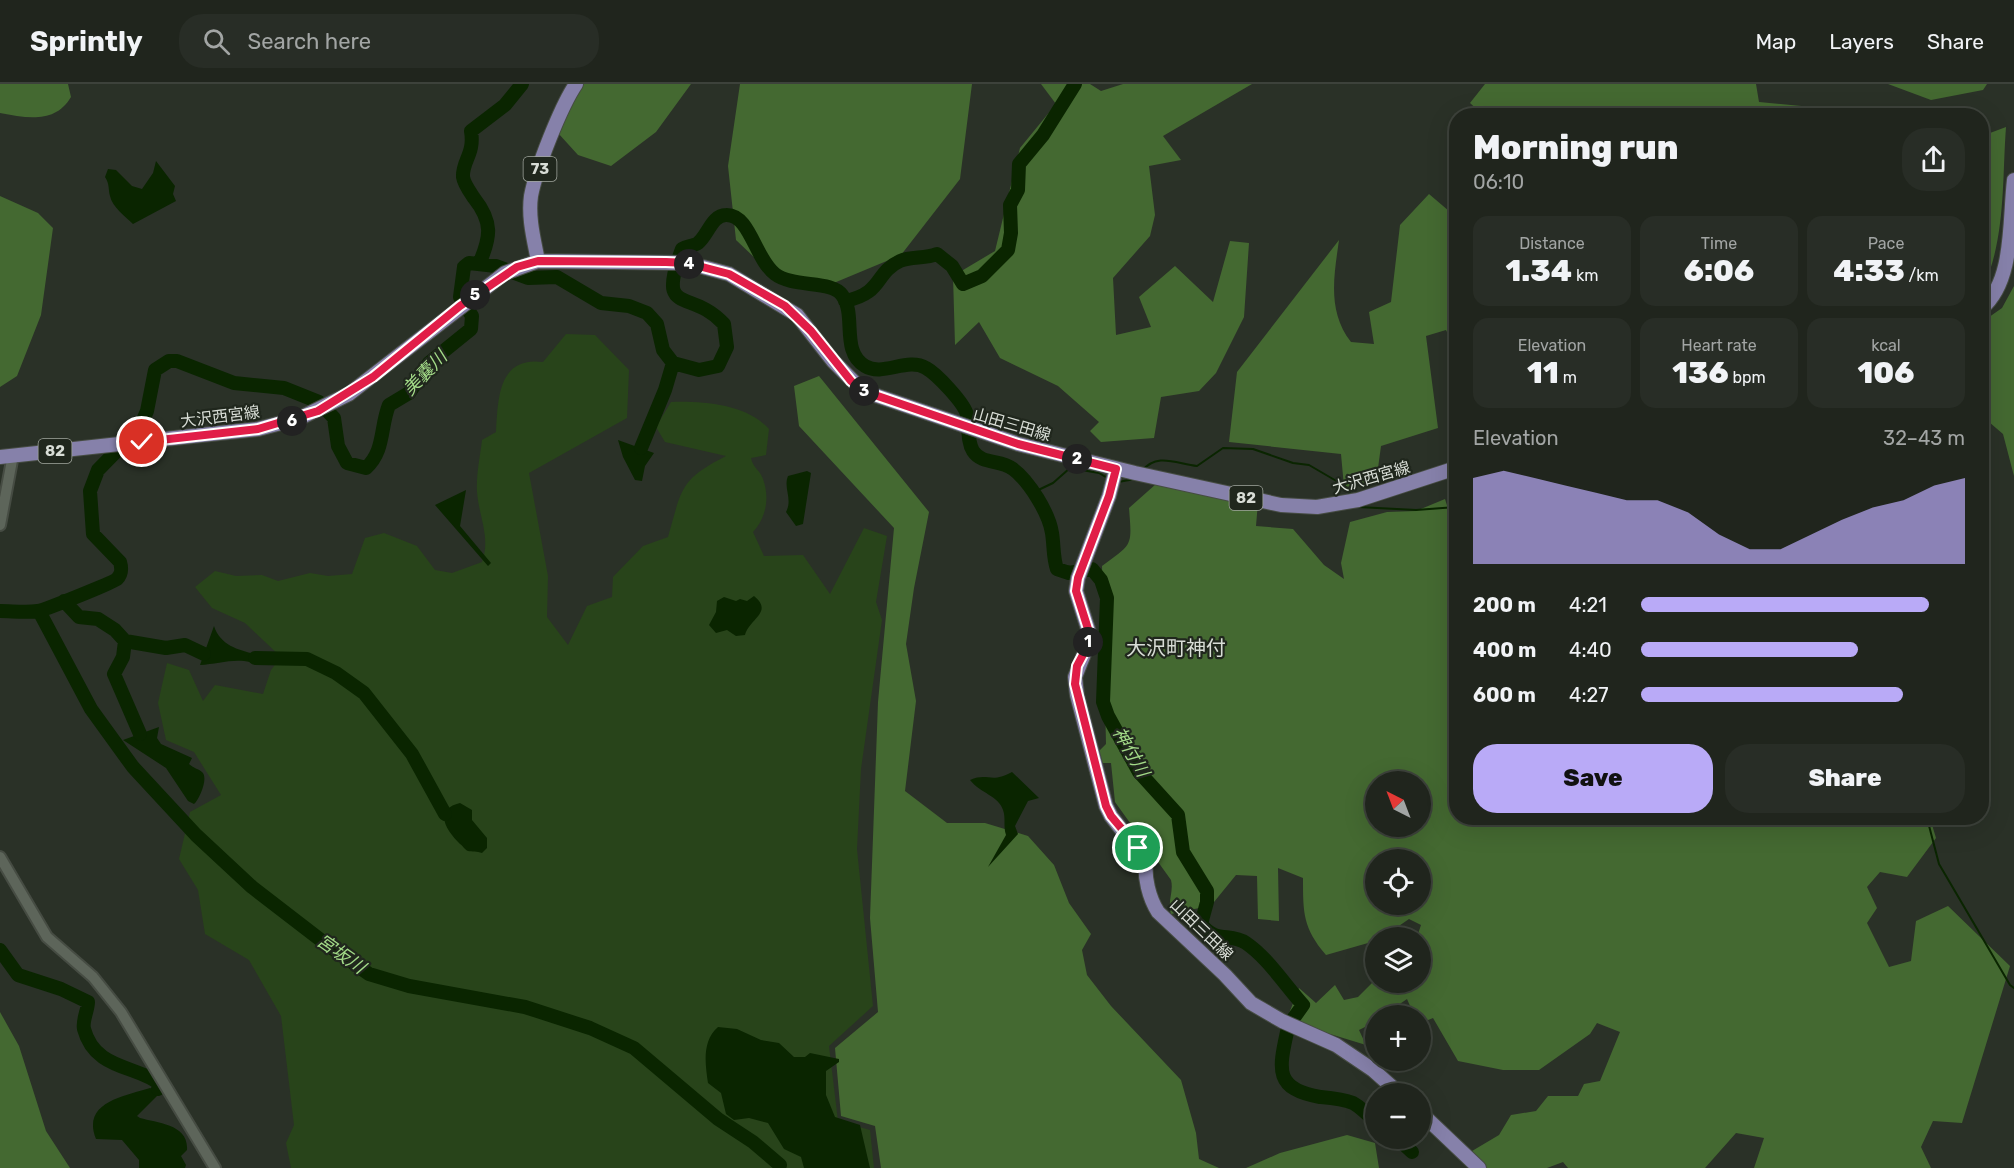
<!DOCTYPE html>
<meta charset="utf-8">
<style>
body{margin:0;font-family:Rubik,"Noto Sans JP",sans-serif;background:#282d26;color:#f1f3f6;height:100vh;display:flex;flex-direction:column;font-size:22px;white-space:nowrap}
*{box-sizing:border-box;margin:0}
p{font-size:20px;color:#a2a5a4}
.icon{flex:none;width:33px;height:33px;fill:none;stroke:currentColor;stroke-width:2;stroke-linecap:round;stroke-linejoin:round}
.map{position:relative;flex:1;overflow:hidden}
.sheet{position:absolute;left:1449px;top:24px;width:540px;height:717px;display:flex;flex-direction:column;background:#20251d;border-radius:24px;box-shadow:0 6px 24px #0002,0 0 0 2px #3d423b}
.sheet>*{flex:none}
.needle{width:39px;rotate:318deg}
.fabs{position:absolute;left:1365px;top:687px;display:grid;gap:12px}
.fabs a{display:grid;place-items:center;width:66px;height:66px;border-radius:50%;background:#20251d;box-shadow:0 6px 24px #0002,0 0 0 2px #3d423b;font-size:30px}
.pin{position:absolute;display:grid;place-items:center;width:51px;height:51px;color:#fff;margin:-26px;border:3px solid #fff;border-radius:50%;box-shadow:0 2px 6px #0007}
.km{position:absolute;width:30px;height:30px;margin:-15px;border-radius:50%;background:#222;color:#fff;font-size:16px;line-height:30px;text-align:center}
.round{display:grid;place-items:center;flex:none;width:63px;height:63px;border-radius:24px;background:#282d26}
.head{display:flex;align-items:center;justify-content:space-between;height:102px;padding:0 24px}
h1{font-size:33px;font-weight:800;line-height:45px}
.figures{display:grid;grid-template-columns:repeat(3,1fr);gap:9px;height:102px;padding:6px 24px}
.figures div{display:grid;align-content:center;border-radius:15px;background:#282d26;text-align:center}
.figures b{font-size:30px;font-weight:800}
.figures small{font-size:16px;font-weight:400}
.figures p{font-size:16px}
.chart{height:168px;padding:12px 24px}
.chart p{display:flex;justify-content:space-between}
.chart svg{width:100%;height:108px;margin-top:6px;fill:#b9aaf7;opacity:.7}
.button{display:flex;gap:12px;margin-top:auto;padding:12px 24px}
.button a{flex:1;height:69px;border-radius:24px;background:#b9aaf7;color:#111;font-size:24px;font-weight:800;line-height:69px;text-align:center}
.button a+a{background:#282d26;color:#f1f3f6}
ul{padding:0 24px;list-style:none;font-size:20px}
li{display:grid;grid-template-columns:96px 72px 1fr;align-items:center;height:45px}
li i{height:15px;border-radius:8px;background:#b9aaf7}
header{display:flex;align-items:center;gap:36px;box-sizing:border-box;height:84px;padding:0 30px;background:#20251d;border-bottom:2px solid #3d423b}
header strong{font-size:28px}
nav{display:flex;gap:33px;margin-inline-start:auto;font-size:21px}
.search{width:420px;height:54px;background:#282d26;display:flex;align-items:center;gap:15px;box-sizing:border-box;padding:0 21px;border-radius:24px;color:#a2a5a4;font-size:22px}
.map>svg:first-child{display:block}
</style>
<header>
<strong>Sprintly</strong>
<div class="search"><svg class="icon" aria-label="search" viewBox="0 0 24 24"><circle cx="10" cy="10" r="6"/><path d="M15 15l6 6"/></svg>Search here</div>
<nav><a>Map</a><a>Layers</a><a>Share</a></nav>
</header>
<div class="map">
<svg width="2014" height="1084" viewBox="0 0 2014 1084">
<rect width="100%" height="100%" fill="#2a3127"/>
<path fill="#28441a" d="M 566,250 L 595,251 L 629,286 L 627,334 L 529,389 L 548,492 L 547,533 L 568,561 L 587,522 L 612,513 L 613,493 L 643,462 L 668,453 C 682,405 679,396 726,372 L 665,358 L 656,343 L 671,318 C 704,317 746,320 769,345 L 766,371 L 751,374 C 753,384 760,386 763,395 C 770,414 766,434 753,448 L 764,472 L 803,471 L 830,510 L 864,444 L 887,452 L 876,518 L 882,536 L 861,685 L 857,765 L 873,922 L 829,962 L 838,1037 L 870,1046 L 874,1084 L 291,1084 L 286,1059 L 294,1041 L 281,932 L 249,876 L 205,850 L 198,806 L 179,775 L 190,728 L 221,711 L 194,668 L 166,656 L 158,619 L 167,579 L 189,586 L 203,617 L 215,601 L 263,610 L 271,586 L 281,573 L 245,539 L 212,524 L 195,503 L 215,487 L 236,492 L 262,491 L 278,497 L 310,489 L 328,492 L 352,490 L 365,454 L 384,449 L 417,462 L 435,486 L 452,489 L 482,478 C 491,454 479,433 477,408 C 476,391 480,373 482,356 L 496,348 C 498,315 498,272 543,278 Z"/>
<path fill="#446931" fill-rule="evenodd" d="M 0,0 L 68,0 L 71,13 C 55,40 27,34 0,29 Z
M 570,0 L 691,0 L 656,48 L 611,82 L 578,71 L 558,49 Z
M 740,0 L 972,0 L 960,95 L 901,171 L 829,201 L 777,195 L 736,156 L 728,82 Z
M 1041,0 L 1090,0 L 1101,7 L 1123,0 L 1252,0 L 1163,52 L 1181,76 L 1149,82 L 1155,131 L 1150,152 L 1113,194 L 1116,251 L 1151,243 L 1139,213 L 1175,182 L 1213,218 L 1230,157 L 1249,159 L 1244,233 L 1216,289 L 1199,307 L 1161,313 L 1154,354 L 1101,358 L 1090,347 L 1099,338 L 1058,302 L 1000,274 L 979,238 L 955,261 L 953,192 L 995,167 L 1020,64 L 1056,20 Z
M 1485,0 L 1756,0 L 1759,18 L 1812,23 L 1857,31 L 1483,31 L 1470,19 Z
M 1888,0 L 1987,0 L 1983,6 L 1931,16 Z
M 2006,43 C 2002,97 2006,156 1982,206 L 1982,52 Z
M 1429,110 L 1456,133 L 1456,266 L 1446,246 L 1426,252 L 1438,344 L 1381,362 L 1376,399 L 1344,403 L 1341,370 L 1229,358 L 1237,288 L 1339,156 C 1334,192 1327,227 1351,258 L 1374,260 L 1369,228 L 1391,218 L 1400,141 Z
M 0,112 L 38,129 L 53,144 L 41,231 L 17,292 L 0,303 Z
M 2014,202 L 2014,392 L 2003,350 L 1982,332 L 1982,238 L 2002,224 Z
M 819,292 L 929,428 L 914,504 L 906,560 L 916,617 L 905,707 L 947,739 L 985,739 L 1028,752 L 1054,781 L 1069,819 L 1091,850 L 1082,866 L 1087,891 L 1111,922 L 1181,996 L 1196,1049 L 1199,1075 L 1219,1084 L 881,1084 L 875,1042 L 841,1032 L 835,964 L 878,928 L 870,834 L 878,618 L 894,444 L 799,342 L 794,302 Z
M 1156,400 L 1258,418 L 1256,442 L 1293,445 L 1324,481 L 1344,495 L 1341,479 L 1350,438 L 1387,428 L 1416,427 L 1445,415 L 1456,450 L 1456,734 L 1930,734 L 1936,754 L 1907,793 L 1880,788 L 1867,803 L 1877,824 L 1867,839 L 1889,883 L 1911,877 L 1916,837 L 1948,822 L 2010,882 L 1962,1039 L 1933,1037 L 1921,1063 L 1931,1084 L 1754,1084 L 1764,1054 L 1736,1049 L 1705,1084 L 1568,1084 L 1563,1078 L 1547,1084 L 1486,1084 L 1472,1067 L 1499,1051 L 1511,1031 L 1536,1027 L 1548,1012 L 1578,1012 L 1584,1000 L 1600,997 L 1620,948 L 1597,939 L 1590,950 L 1539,986 L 1503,986 L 1458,977 L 1433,934 L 1421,939 L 1420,932 L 1414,931 L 1407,915 L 1384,931 L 1376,932 L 1375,938 L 1359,946 L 1366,961 L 1317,946 L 1288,932 L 1299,904 L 1316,919 L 1335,901 L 1344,916 L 1358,913 L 1375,896 L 1376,898 L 1420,898 L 1420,854 L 1417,853 L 1421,841 L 1409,835 L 1383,853 L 1376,854 L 1375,857 L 1326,871 C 1303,844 1303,829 1303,794 L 1278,784 L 1279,837 L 1258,835 L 1257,792 L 1236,791 L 1214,818 L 1204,823 L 1171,830 C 1167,817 1174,808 1171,796 L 1115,718 L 1111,679 L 1099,679 L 1097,669 L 1106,660 L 1102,482 C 1133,459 1132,463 1129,424 ZM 1376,698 L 1420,698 L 1420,742 L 1376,742 ZM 1376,776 L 1420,776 L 1420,820 L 1376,820 Z
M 0,928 L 19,962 L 46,1047 L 70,1084 L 0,1084 Z
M 1347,1051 L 1375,1059 L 1379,1084 L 1246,1084 L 1280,1069 Z"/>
<path fill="#0a2500" d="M 156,77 L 175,102 L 173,110 L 176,117 L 133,140 C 126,133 112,123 110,112 C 108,105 110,101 105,93 L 108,85 L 116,86 L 132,102 L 142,105 L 153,89 Z
M 618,356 L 654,369 L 645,382 L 642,397 L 635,396 L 623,373 Z
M 807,387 L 811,389 L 803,440 L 796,442 L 786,428 C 793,415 783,404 788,392 Z
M 466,406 L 460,442 L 491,479 L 488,482 L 435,421 Z
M 754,512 C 774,528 749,535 745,551 L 736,552 L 727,546 L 716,549 L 709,541 L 716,528 L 717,517 L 724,513 L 736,517 L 740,515 L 747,517 Z
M 214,542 C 220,561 238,566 255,570 L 255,574 L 250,578 C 234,574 217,580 200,581 Z
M 159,643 L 157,654 L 161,660 L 192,674 L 189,680 C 193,684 199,685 202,688 C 209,694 199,716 194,720 L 188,717 L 166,684 L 123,656 Z
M 1012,688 L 1039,714 L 1028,717 L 1015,742 L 1018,750 L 988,783 L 1006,751 C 1003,742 1006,734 1003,726 C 999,712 980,709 970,696 C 988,688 991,700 1012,688 Z
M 460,719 L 472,726 L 472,736 L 487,754 L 487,764 L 482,769 C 477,767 472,768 468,767 C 465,766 463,762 460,760 C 447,747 432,726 460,719 Z
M 718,943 L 737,945 L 761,956 L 779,959 L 794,973 L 805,973 L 810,969 L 839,975 L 839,978 L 826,987 L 826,1011 L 835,1033 L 860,1041 L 870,1084 L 804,1084 L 801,1073 L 784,1065 L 768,1039 L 749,1034 L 734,1036 L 726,1030 L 721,1009 L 708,999 C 705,979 702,957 718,943 Z
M 150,1004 L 161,1008 L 137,1032 L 140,1034 C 157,1039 189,1040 187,1066 L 181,1072 L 186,1081 L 185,1084 L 139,1084 L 139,1076 L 122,1056 L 96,1055 C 81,1018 125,1012 150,1004 Z"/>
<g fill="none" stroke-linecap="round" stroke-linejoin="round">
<path stroke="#0a2500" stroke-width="2" d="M 1142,387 C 1157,368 1177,380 1197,382 L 1223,364 L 1253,365 L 1293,379 L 1309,381 L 1345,402 L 1352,413
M 1118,398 L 1135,395
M 1032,409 L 1053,399 L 1070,384 L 1099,389 L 1109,395
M 1358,423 L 1416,426 L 1456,423
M 1927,734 L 1939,780 L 2010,901 L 2014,904"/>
<path stroke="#0a2500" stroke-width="14" d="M 479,180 C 491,153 493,138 474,114 C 470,108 464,100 463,93 C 462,77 475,70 471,47 L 505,21 L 522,0
M 845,217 C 884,209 874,189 900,177 C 911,172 925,175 937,170 L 952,182 L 963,200 L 982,192 L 1008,166 L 1011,149 L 1010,121 L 1018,106 L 1019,80 L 1043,51 L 1075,0
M 641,364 L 665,306 L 673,279
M 64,517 L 79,533 L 98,535 L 115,546 L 125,557 L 166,564 L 185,561 L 204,570
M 0,527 C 12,527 26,529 38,527 C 45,526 114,498 117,495 C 122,490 122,485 120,478 L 93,450 L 90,407 L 98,386 L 140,343 L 147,327 L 155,286 L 169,277 L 177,277 L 234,299 L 284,304 L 319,318 L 334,334 L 338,362 L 347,379 L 366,384 C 385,367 380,343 389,321 L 409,309 L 429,279 L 471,245 L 472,232 L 460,213 L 464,183 L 469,179 L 496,182 L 528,194 L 557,193 L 601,219 L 629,222 L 647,229 L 657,240 L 663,266 L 673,279 L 699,286 L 718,282 L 727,263 L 724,240 C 690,203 656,234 682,165 C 687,162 694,162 698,159 C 708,151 712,131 726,131 C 750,130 755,175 775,190 C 793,204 832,196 842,211 C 857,231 840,267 865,282 C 883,293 907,273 926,284 C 937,290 965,320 967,331 C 969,342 967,357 973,367 C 982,381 1001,375 1013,385 C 1029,397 1049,429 1052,449 C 1054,461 1053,474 1057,485 L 1069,489 L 1092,485 L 1101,496 L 1107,514 L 1103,618 L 1108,632 L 1139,688 L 1178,731 L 1183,768 L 1207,807 L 1207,818 L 1201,840 C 1216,860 1230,848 1246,859 C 1268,874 1285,901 1303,921 L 1293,935
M 39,527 L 91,625 L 133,683 L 196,751 L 252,803 L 322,857 L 369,890 L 409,902 L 525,923 L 590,944 L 634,964 L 718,1035 L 753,1058 L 780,1081
M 125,557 L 123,573 L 114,590 L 140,650
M 255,574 L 307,575 L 336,589 L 364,609 L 412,670 L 445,730
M 0,866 L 18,891 L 61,905 L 88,918 C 88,926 82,937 84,945 C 95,987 139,981 161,1001 L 158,1005
M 1287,948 C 1279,985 1274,1005 1320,1013 C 1331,1014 1343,1015 1353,1019 C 1361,1023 1368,1032 1376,1037
M 1397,1054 L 1412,1068"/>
<defs>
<path id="minor" d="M 0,441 L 13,371
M 0,773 L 47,853 L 93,893 L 121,928 L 215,1084"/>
<path id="major" d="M 538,177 C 534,156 528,134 531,112 C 536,85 561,22 576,0
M 1982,224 C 2014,197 2009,139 2014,96
M 0,373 L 220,349 L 258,345 L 300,334 L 349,310 L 505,189 L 538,177 L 688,179 L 729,190 L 797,231 L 833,277 L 863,307 L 1018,360 L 1135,389 L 1281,421 L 1317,423 L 1358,416 L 1456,384
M 1116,385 L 1109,412 L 1078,494 L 1076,507 L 1089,548 L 1086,565 L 1075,593 L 1077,611 L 1106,722 L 1111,732 L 1146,777 C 1144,793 1149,814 1158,828 L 1225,891 L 1251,919 L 1282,937 L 1336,961 L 1373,986 L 1400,1010
M 1420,1028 L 1479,1084"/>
</defs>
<use href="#minor" stroke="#464c43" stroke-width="14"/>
<use href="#major" stroke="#464c43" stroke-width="16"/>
<use href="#minor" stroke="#5d655a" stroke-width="10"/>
<use href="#major" stroke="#8681aa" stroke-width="14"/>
</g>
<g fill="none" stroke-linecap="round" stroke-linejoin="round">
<defs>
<path id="route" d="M 142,358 L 258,345 L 318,327 L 373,293 L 460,222 L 517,183 L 538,177 L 666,178 L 687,179 L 729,190 L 785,222 L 811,247 L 851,297 L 863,307 L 1018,360 L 1116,385 L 1109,412 L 1078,494 L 1076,507 L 1089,548 L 1086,565 L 1077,582 L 1075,600 L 1106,722 L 1111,732 L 1138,764"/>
</defs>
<use href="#route" stroke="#fff" stroke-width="12"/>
<use href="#route" stroke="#e11d48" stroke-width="8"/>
</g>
<g text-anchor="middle" stroke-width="4.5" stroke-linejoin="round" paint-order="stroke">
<g fill="#20271d" stroke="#a1a69e" stroke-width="1.5">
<rect x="523.5" y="73" width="33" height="24" rx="4.5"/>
<rect x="38.5" y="355" width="33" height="24" rx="4.5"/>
<rect x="1229.5" y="402" width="33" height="24" rx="4.5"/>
</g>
<g font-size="15" font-weight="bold" fill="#d8ddd6">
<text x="540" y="90">73</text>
<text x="55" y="372">82</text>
<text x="1246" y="419">82</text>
</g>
<g font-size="16" fill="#d8ddd6" stroke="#20271d">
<text transform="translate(220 332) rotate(-7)" y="6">大沢西宮線</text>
<text transform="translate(1012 340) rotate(16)" y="6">山田三田線</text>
<text transform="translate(1371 393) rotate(-16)" y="6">大沢西宮線</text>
<text transform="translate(1202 845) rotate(44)" y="6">山田三田線</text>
</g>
<g font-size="18" font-style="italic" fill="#a3db88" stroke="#20271d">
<text transform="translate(425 289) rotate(-46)" y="6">美嚢川</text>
<text transform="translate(1131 668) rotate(60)" y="6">神付川</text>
<text transform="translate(341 870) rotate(35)" y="6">宮坂川</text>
</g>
<g font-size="20" fill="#d8ddd6" stroke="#20271d">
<text x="1176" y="571">大沢町神付</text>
</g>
</g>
</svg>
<div class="fabs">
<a><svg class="needle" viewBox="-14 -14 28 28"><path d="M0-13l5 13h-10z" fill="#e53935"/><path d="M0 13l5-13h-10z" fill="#a2a5a4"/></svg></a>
<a><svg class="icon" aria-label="locate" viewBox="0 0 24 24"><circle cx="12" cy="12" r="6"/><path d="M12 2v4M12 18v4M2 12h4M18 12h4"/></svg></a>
<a><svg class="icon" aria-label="layers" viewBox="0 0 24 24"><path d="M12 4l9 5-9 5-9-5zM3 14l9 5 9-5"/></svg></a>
<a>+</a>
<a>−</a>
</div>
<div class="pin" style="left:1138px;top:764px;background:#1e9e55"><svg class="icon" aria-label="arrive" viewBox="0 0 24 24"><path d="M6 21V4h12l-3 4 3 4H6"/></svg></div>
<div class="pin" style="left:142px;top:358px;background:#d93025"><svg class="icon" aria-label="check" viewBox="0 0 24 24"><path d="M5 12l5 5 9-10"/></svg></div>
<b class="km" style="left:1088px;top:558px">1</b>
<b class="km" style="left:1077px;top:375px">2</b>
<b class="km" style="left:864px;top:307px">3</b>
<b class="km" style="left:689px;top:180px">4</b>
<b class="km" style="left:475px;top:211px">5</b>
<b class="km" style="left:292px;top:337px">6</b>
<section class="sheet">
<div class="head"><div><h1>Morning run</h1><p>06:10</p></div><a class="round"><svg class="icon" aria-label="share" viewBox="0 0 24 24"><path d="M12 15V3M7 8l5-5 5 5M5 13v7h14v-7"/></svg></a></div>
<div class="figures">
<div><p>Distance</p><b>1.34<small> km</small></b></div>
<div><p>Time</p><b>6:06</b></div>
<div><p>Pace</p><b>4:33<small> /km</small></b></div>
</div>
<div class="figures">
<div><p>Elevation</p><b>11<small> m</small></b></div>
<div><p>Heart rate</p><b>136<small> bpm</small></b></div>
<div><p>kcal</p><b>106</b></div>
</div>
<div class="chart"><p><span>Elevation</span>32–43 m</p>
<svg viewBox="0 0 160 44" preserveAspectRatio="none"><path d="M0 44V9L10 6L20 9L30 12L40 15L50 18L60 18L70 23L80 32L90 38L100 38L110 32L120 26L130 21L140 18L150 12L160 9V44z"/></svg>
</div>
<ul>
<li><b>200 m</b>4:21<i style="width:89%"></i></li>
<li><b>400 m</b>4:40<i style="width:67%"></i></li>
<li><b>600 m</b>4:27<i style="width:81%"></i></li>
</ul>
<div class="button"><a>Save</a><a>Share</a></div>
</section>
</div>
